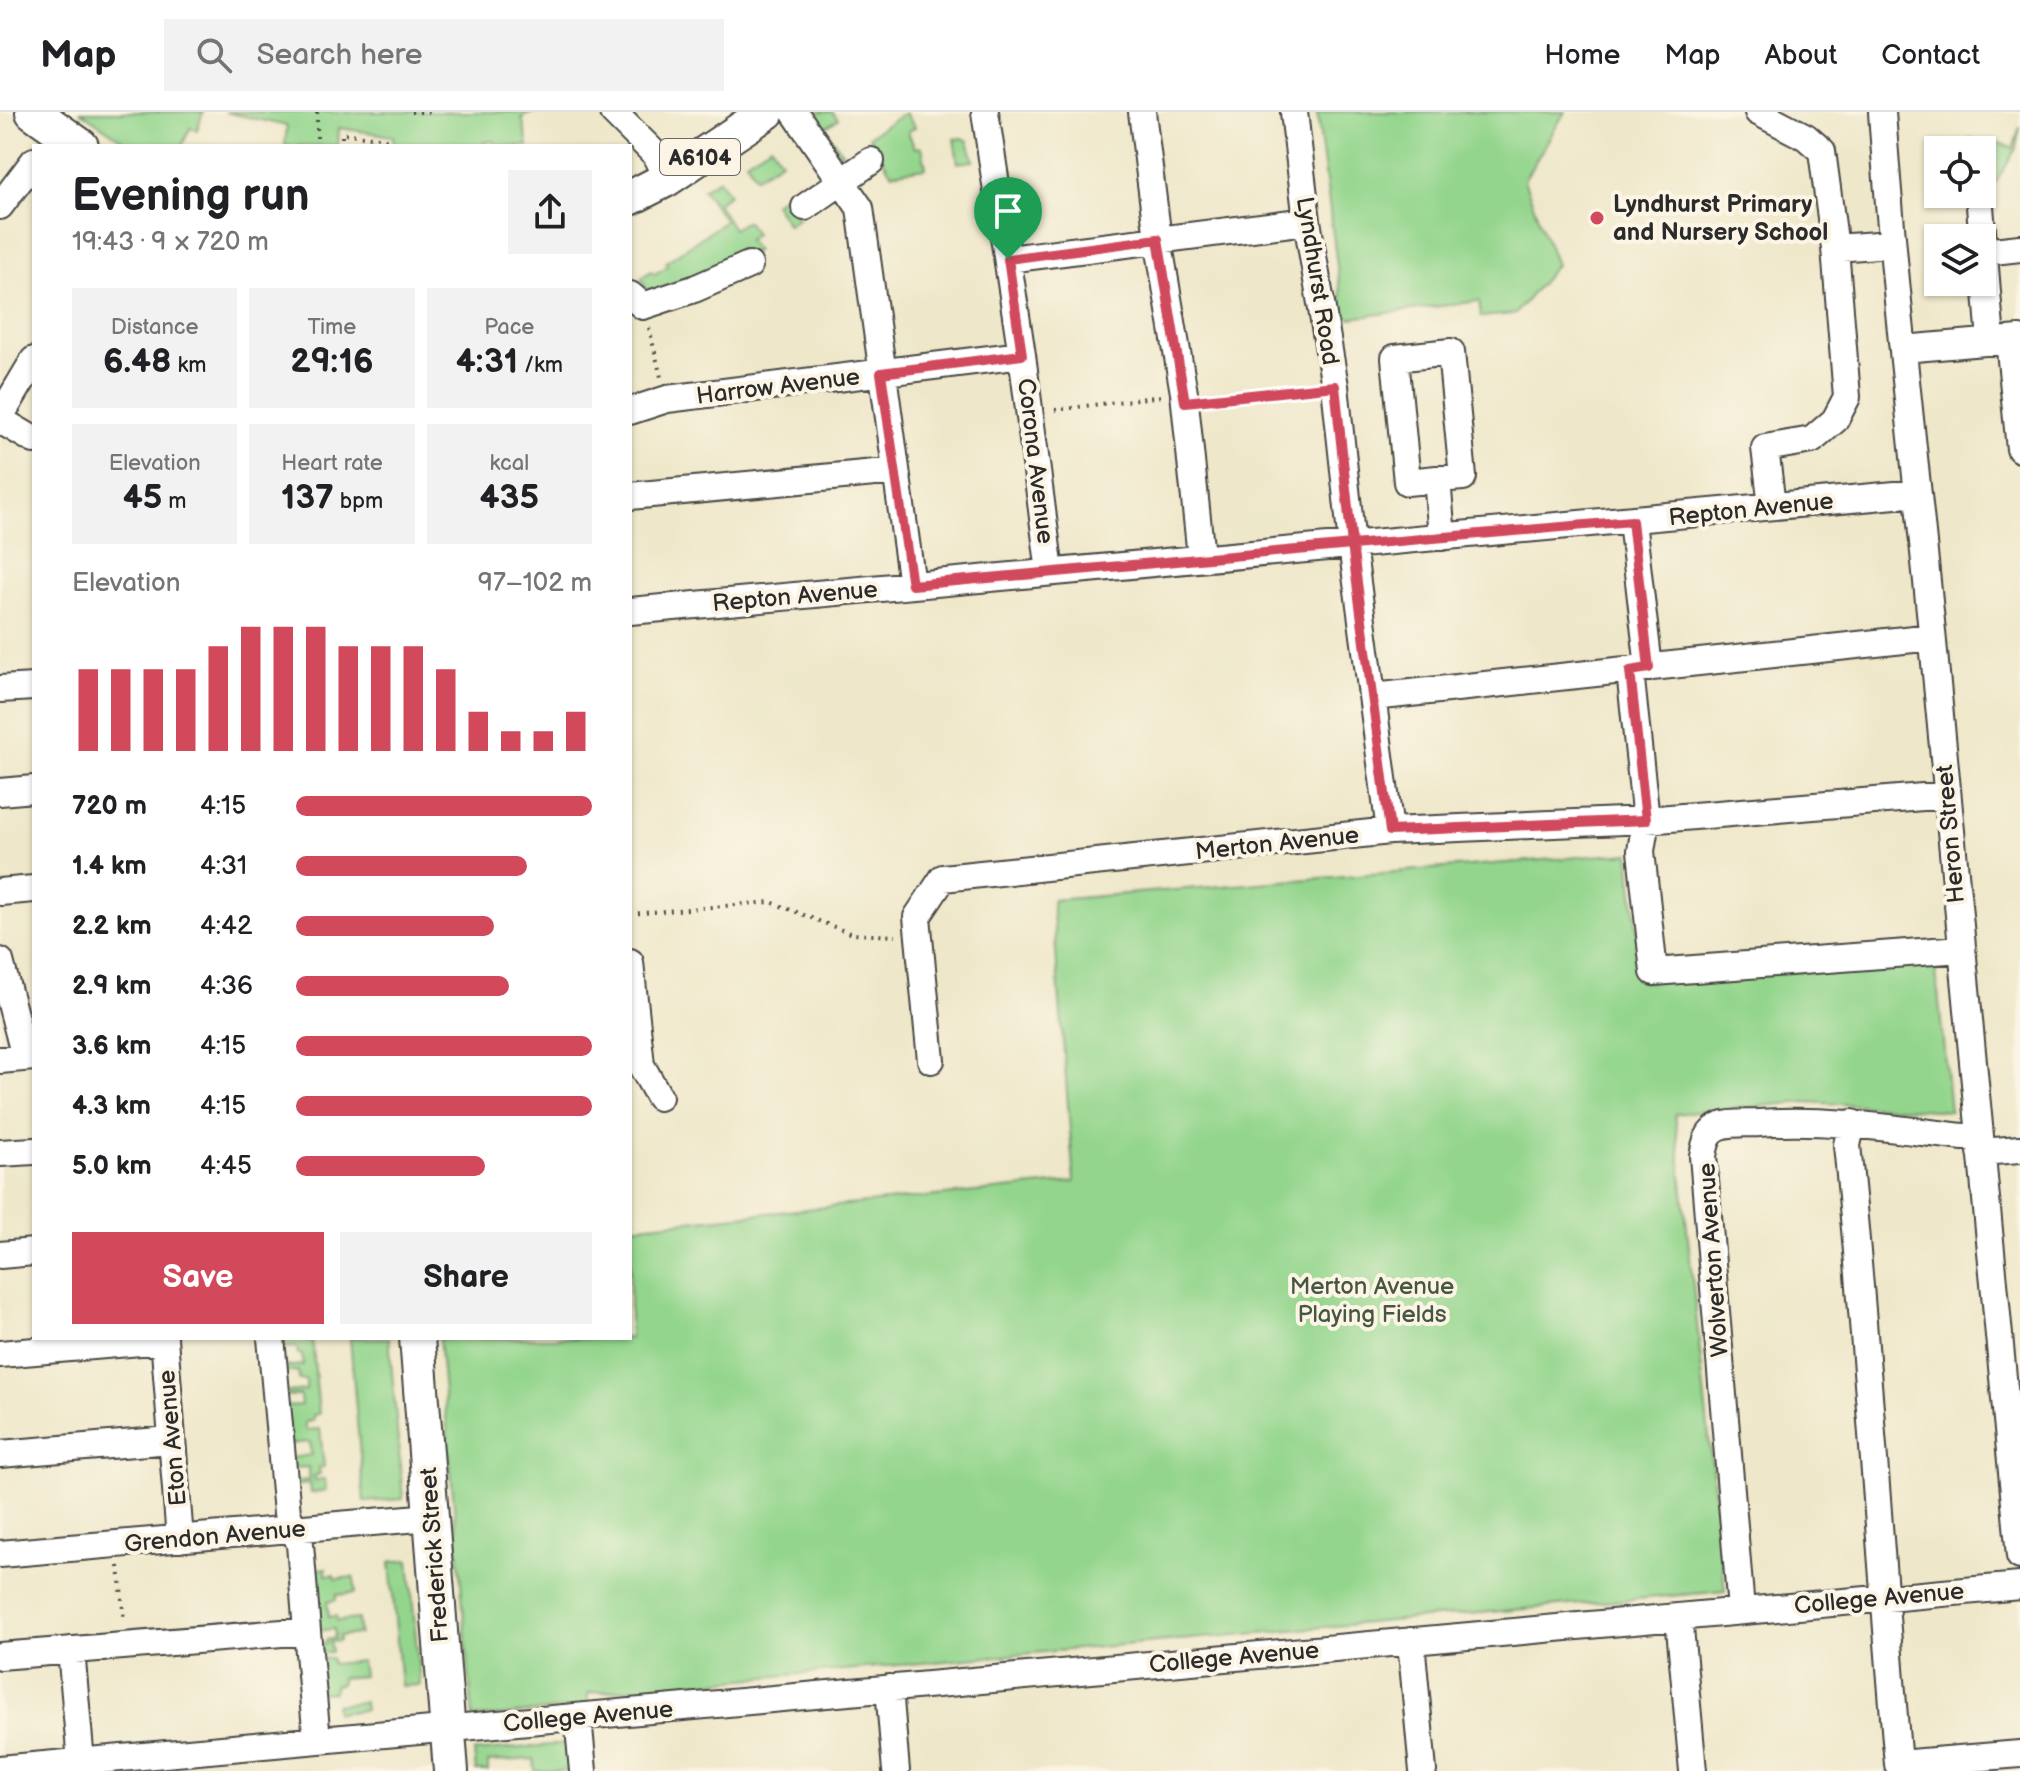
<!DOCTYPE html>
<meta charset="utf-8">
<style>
body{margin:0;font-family:"Balsamiq Sans",sans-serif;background:#f2f2f2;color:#202124;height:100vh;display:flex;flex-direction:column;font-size:30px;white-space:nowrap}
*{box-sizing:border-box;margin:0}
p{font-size:26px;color:#757577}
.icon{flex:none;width:44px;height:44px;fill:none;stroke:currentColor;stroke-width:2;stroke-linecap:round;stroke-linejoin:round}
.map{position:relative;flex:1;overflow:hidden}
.details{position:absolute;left:32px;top:32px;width:600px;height:1196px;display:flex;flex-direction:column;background:#fff;border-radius:0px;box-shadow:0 2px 6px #0004}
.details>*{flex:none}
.tools{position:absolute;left:1924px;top:24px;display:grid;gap:16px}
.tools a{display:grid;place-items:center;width:72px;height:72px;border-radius:0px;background:#fff;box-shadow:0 2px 6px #0004;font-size:40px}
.pin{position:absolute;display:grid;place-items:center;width:68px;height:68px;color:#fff;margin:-82px -34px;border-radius:50% 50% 50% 0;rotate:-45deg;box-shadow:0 0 8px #0007}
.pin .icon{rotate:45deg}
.round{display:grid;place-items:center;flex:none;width:84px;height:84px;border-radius:0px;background:#f2f2f2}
.overview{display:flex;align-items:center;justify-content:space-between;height:136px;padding:0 40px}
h1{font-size:44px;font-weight:600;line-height:60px}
.metrics{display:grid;grid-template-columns:repeat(3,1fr);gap:12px;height:136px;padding:8px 40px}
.metrics div{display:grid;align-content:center;border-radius:0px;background:#f2f2f2;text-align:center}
.metrics b{font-size:34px;font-weight:600}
.metrics small{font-size:22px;font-weight:400}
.metrics p{font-size:22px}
.chart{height:224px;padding:16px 40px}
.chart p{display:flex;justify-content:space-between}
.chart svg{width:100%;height:144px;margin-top:8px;stroke:#d1495b;stroke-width:6}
.primary-button{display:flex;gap:16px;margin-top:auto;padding:16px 40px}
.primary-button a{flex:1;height:92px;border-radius:0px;background:#d1495b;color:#fff;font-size:32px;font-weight:600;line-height:92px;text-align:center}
.primary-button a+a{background:#f2f2f2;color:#202124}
ul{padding:0 40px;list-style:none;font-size:26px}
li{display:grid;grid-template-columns:128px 96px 1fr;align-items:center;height:60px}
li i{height:20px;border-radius:10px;background:#d1495b}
header{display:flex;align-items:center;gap:48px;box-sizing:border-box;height:112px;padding:0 40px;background:#fff;border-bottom:2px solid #e0e0e0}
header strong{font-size:38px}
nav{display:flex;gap:44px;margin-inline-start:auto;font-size:28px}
.search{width:560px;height:72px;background:#f2f2f2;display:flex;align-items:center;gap:20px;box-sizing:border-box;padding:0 28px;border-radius:0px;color:#757577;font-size:30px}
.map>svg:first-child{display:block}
</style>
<header>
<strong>Map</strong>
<div class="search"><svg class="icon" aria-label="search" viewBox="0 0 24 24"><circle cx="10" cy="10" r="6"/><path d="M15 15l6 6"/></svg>Search here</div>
<nav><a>Home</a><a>Map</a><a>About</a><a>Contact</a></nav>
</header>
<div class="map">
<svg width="2020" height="1659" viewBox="0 0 2020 1659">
<rect width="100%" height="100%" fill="#fcf5e5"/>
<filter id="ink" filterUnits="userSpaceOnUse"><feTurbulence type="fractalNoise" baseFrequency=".0125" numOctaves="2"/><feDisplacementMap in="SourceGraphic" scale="16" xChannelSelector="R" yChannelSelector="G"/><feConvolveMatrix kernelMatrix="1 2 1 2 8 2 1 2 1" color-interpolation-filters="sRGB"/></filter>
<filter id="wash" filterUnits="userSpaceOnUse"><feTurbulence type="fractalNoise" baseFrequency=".006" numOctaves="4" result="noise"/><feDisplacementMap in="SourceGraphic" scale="32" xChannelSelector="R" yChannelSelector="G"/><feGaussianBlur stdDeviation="1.8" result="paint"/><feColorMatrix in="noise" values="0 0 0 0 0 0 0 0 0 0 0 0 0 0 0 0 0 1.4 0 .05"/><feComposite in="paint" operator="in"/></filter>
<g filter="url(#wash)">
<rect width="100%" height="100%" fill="#eee7c9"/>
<path fill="#93d58c" stroke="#5f805c" stroke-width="2" d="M 81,0 L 203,0 L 197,18 L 190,16 L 182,34 L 131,34 Z
M 225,0 L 535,0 L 522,5 L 528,34 L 497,34 L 495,29 L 484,30 L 484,34 L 394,34 L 393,24 L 339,16 L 338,34 L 285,34 L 287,14 Z
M 819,0 L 832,0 L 838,7 L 825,16 L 843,42 L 838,40 L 814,4 Z
M 1317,0 L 1565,0 L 1524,68 L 1556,153 L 1515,202 L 1481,205 L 1479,189 L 1344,207 Z
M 905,1 L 915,15 L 908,20 L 915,36 L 922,35 L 926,56 L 891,61 L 869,24 Z
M 2020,15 L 2016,37 L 1996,70 L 1982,60 L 1982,38 L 1968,38 L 1970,26 L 1994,34 L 1996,30 L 2013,36 Z
M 963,26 L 968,29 L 974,49 L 958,51 L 954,27 Z
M 771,33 L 781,49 L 756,65 L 746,49 Z
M 719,67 L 729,82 L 717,91 L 733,117 L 747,109 L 755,122 L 748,128 L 756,138 L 735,153 L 650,185 L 641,166 L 651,159 L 654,162 L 668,154 L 666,150 L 725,109 L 703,77 Z
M 810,67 L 814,73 L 788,91 L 798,106 L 788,113 L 774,91 Z
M 1629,741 L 1642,870 L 1935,850 L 1950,999 L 1806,990 L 1675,1002 L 1725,1479 L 588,1581 L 588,1595 L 473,1606 L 439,1226 L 630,1226 L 630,1115 L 1074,1070 L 1052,788 Z
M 312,1226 L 319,1302 L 313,1303 L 313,1309 L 305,1310 L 305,1318 L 320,1317 L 324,1355 L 319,1356 L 320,1362 L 314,1364 L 315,1368 L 325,1367 L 326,1379 L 311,1381 L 310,1372 L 292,1374 L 292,1370 L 310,1368 L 308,1355 L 291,1356 L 290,1346 L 311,1343 L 310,1330 L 289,1332 L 285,1294 L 301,1293 L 300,1283 L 285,1284 L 288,1280 L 306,1278 L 306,1268 L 299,1268 L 298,1259 L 282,1260 L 284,1255 L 303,1253 L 302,1242 L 298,1242 L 297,1235 L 279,1236 L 281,1228 Z
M 350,1226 L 389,1226 L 403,1387 L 364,1390 Z
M 409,1448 L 420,1573 L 401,1574 L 390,1450 Z
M 326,1456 L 326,1463 L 334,1463 L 335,1467 L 354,1465 L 355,1481 L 336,1483 L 336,1488 L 327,1490 L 329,1505 L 336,1504 L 337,1509 L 358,1507 L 359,1522 L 339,1524 L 339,1529 L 330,1530 L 331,1540 L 317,1541 L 316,1533 L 326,1532 L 326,1528 L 335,1526 L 334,1517 L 315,1519 L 309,1458 Z
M 331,1546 L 332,1552 L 361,1549 L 363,1564 L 341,1566 L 341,1572 L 334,1573 L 334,1580 L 320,1581 L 317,1548 Z
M 364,1590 L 365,1598 L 336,1601 L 335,1593 Z
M 572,1631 L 574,1659 L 535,1659 L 534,1647 L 488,1650 L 488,1659 L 476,1659 L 474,1640 Z"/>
</g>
<g filter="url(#ink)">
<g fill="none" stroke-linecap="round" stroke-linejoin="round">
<defs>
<path id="minor" d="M 613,0 L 655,42 L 667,67
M 794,0 L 860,96 L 912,473
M 985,0 L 1022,243 L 1050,460
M 1142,0 L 1158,127 L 1184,281 L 1201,445
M 1294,0 L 1307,109 L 1335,274 L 1352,433 L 1390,719
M 1758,0 L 1806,25 L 1822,39 L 1835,136
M 1882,0 C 1894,177 1916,353 1933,530 C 1962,834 1990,1139 2020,1444
M 1979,82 L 1991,229
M 0,94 L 34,49
M 805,95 L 871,49
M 1984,140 L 2020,136
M 1008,147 L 1307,109
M 630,183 L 643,194 L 694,177 L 749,153
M 2009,228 L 2020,337
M 1903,237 L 2020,227
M 630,299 L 667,287 L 1022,243
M 0,305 L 34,248
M 0,308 L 34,328
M 1437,367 L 1463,365 L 1451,240 L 1395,246 L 1407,370 L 1437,367 L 1442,425
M 630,384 L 896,359
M 1772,394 L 1765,336 L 1812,328 L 1835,308 L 1847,285 L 1835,136 L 1891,132
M 1632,409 L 1649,556
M 630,499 L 1917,381
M 1630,559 L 1646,708 L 1641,739 L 1654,860 L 1961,837
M 0,577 L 34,575
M 1373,585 L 1932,525
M 0,680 L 34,677
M 0,780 L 34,777
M 0,849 L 25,945
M 630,850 L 641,953 L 659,985
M 0,948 L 34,945
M 931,948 L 917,805 L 943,766 L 1390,719 L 1646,708 L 1947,683
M 1852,1011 L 1847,1033 C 1868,1239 1880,1446 1898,1652 L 2020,1642
M 1981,1040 L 2020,1037
M 0,1041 L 34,1039
M 0,1143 L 34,1140
M 164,1226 L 180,1427
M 271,1226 L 287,1401 L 300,1432 L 307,1519
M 0,1242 L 164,1228
M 0,1342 L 171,1328
M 0,1442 L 431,1405
M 1741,1498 L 1703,1044 C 1705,1032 1708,1018 1721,1014 C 1732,1010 1747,1012 1759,1011 C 1828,1006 1895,1017 1964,1025 L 1978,1024
M 1679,1505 L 1693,1659
M 1411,1529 L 1423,1659
M 71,1538 L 81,1650
M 0,1544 L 307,1519 L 317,1628
M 889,1576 L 896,1659
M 578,1605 L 583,1659
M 0,1657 L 2020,1474"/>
<path id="major" d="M 33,0 L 81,34
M 630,86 L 667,67 L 767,0
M 417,1226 L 451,1659"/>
</defs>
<use href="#minor" stroke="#484743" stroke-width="30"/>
<use href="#major" stroke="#484743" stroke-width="38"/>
<path stroke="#484743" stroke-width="4" stroke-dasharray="2 6" stroke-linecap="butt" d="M 317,0 L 317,34
M 411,0 L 429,0
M 342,34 L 342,21 L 392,28
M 649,216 L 661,265
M 1210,288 L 1312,276
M 1055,298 L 1162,284
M 630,802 L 771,790 L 852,822 L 896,824
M 119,1454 L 124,1509"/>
<use href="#minor" stroke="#fff" stroke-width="26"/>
<use href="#major" stroke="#fff" stroke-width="34"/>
</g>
</g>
<g fill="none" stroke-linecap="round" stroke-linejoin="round" filter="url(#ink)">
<defs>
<path id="route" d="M 1008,147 L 1022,243 L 881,261 L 912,473 L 1352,433 L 1390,719 L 1646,708 L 1630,559 L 1649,556 L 1632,409 L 1352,433 L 1335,274 L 1185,290 L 1158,127 L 1008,147"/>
</defs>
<use href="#route" stroke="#fff" stroke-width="16"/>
<use href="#route" stroke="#d1495b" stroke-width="10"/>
</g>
<circle fill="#d1495b" stroke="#fcf5e5" stroke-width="3" cx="1597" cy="106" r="8"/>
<g text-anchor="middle" stroke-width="8" stroke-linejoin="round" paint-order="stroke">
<rect fill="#fcf5e5" stroke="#6a6863" stroke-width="2" x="660" y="27" width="80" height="36" rx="6"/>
<g font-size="22" font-weight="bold" fill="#2b2b2b">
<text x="700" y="53">A6104</text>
</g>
<g font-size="24" font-weight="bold" fill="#2b2b2b" stroke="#fcf5e5" text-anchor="start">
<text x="1613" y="100">Lyndhurst Primary<tspan x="1613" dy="28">and Nursery School</tspan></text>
</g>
<g font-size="24" fill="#2b2b2b" stroke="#fcf5e5">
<text transform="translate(1318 169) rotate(81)" y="8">Lyndhurst Road</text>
<text transform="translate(778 274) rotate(-7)" y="8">Harrow Avenue</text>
<text transform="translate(1036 349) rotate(83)" y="8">Corona Avenue</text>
<text transform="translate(1751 397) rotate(-6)" y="8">Repton Avenue</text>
<text transform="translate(795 484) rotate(-5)" y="8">Repton Avenue</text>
<text transform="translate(1950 722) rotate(-95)" y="8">Heron Street</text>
<text transform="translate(1277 731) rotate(-6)" y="8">Merton Avenue</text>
<text transform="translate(1713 1148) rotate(-94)" y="8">Wolverton Avenue</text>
<text transform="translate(172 1326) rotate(-95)" y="8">Eton Avenue</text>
<text transform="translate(215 1424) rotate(-5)" y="8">Grendon Avenue</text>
<text transform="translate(434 1443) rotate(-94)" y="8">Frederick Street</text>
<text transform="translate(1879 1486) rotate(-5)" y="8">College Avenue</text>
<text transform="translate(1234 1545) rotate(-5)" y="8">College Avenue</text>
<text transform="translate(588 1604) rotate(-5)" y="8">College Avenue</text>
</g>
<g font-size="24" fill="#455643" stroke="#fcf5e5">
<text x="1372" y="1182">Merton Avenue<tspan x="1372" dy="28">Playing Fields</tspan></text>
</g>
</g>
</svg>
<div class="tools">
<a><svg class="icon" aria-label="locate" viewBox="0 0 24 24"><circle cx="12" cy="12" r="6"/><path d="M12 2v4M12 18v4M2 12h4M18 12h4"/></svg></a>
<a><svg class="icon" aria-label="layers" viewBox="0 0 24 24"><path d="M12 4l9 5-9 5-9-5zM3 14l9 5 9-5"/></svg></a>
</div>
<div class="pin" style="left:1008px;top:147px;background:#1e9e55"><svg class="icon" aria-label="arrive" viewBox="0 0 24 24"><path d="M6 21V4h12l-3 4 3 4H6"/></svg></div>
<section class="details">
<div class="overview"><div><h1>Evening run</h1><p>19:43 · 9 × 720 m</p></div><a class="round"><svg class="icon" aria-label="share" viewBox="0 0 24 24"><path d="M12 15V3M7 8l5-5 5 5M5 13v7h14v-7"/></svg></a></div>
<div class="metrics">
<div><p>Distance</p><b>6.48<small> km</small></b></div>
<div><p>Time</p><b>29:16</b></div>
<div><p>Pace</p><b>4:31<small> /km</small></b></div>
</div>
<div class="metrics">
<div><p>Elevation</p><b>45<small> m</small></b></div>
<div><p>Heart rate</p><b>137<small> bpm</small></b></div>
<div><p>kcal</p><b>435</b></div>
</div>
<div class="chart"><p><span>Elevation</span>97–102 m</p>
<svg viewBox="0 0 160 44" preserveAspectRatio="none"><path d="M5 44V19M15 44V19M25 44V19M35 44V19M45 44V12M55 44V6M65 44V6M75 44V6M85 44V12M95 44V12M105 44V12M115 44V19M125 44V32M135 44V38M145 44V38M155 44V32"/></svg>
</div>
<ul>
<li><b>720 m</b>4:15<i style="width:100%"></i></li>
<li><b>1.4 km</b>4:31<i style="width:78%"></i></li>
<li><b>2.2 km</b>4:42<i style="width:67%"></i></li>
<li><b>2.9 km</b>4:36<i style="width:72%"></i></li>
<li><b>3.6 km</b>4:15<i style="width:100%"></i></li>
<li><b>4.3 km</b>4:15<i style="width:100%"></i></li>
<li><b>5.0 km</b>4:45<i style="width:64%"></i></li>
</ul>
<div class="primary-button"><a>Save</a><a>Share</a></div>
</section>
</div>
